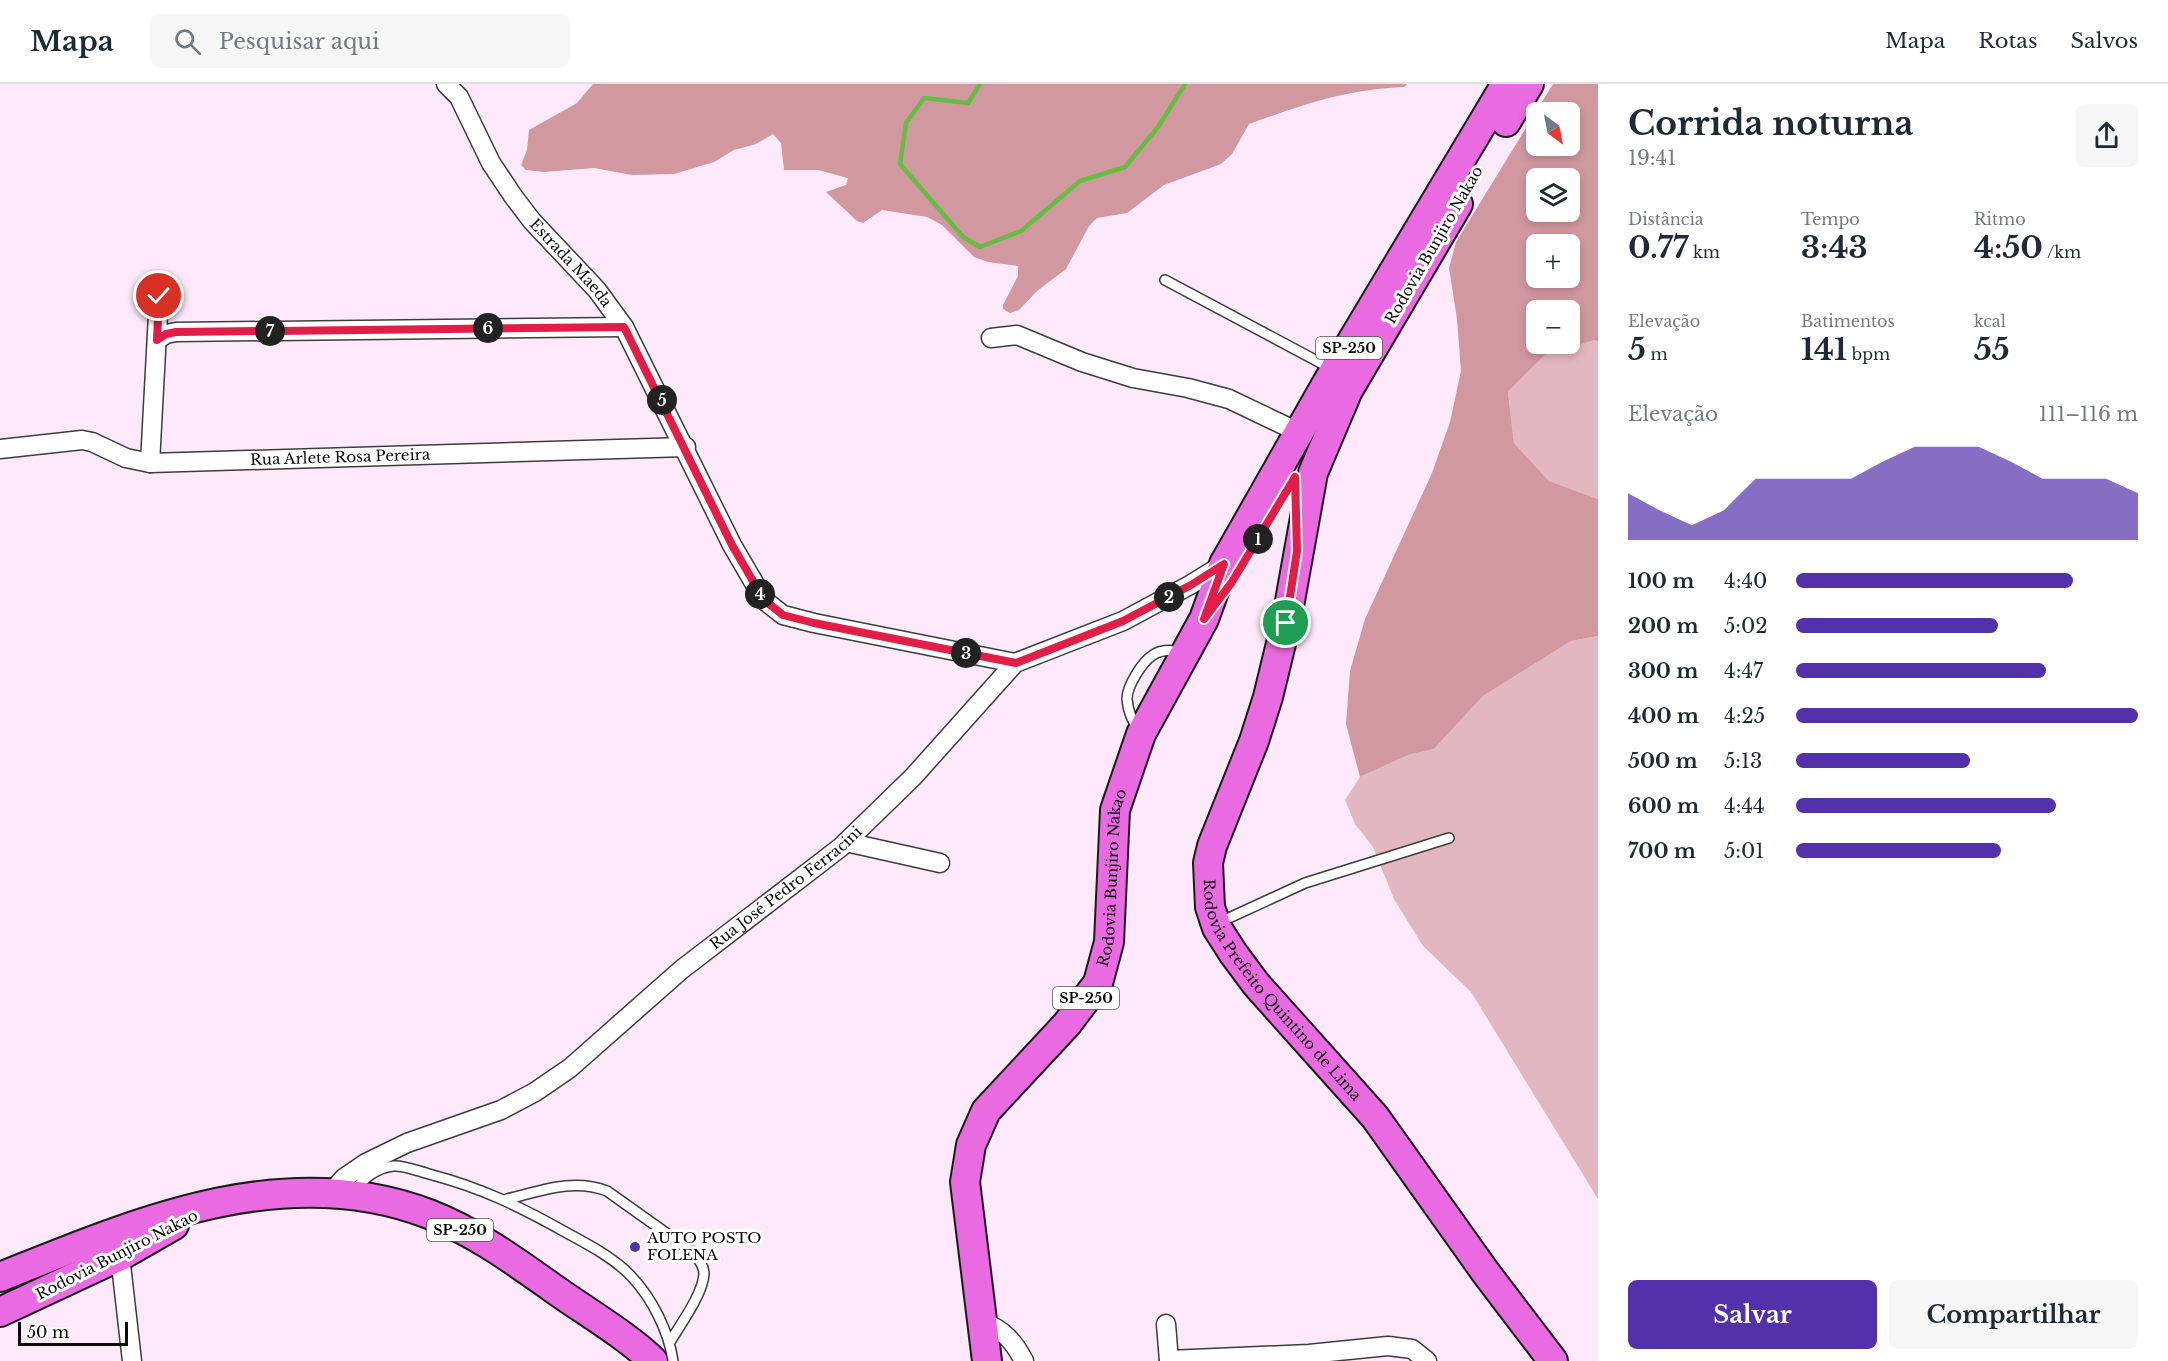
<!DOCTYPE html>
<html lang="pt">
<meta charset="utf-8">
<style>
body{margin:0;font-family:"Libre Baskerville",serif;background:#f6f6f7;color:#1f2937;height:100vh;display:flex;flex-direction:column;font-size:22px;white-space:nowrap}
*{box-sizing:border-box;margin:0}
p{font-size:20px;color:#747a83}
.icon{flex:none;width:33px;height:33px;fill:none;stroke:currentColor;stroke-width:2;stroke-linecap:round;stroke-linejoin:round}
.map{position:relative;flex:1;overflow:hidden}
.drawer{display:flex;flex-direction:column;background:#fff;width:570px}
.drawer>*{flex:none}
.needle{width:39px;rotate:148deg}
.fabs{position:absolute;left:1526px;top:18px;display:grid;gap:12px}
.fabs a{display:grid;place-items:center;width:54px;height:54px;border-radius:9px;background:#fff;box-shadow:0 3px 9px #0003;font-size:30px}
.scale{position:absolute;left:18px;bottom:15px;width:110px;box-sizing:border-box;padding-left:6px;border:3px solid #0a0a0a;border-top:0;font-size:16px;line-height:21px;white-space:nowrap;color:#0a0a0a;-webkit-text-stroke:4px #fff;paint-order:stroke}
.pin{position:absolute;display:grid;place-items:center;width:51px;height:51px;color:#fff;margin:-26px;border:3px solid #fff;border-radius:50%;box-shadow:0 2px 6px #0007}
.km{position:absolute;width:30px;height:30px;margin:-15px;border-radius:50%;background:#222;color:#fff;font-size:16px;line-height:30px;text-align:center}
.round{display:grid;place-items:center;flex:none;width:63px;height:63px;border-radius:9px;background:#f6f6f7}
.headline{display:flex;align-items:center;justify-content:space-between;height:102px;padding:0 30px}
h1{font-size:33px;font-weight:700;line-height:45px}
.stats{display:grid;grid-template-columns:repeat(3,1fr);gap:9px;height:102px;padding:6px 30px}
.stats div{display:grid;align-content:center}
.stats b{font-size:30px;font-weight:700}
.stats small{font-size:16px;font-weight:400}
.stats p{font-size:16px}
.chart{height:168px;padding:12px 30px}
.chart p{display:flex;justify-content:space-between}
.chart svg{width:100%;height:108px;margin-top:6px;fill:#5231aa;opacity:.7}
.action{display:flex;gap:12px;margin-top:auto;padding:12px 30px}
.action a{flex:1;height:69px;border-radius:9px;background:#5231aa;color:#fff;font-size:24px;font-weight:700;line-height:69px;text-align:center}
.action a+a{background:#f6f6f7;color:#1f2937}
ul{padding:0 30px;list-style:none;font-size:20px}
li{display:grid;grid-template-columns:96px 72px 1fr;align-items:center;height:45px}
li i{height:15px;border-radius:8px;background:#5231aa}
header{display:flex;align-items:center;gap:36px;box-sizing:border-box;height:84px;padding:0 30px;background:#fff;border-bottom:2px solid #e0e1e3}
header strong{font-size:28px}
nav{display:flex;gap:33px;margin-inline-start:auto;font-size:21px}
.search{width:420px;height:54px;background:#f6f6f7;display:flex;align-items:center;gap:15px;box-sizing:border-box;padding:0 21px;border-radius:9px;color:#747a83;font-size:22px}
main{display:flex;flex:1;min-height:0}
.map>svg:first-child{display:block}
</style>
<header>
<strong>Mapa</strong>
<div class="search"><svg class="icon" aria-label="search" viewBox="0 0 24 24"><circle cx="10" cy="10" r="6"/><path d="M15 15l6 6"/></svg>Pesquisar aqui</div>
<nav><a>Mapa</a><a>Rotas</a><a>Salvos</a></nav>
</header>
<main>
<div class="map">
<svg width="1598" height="1277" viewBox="0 0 1598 1277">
<rect width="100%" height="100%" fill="#fde9fa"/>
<path fill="#e3b7c0" d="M 1595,256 L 1598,258 L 1598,415 L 1549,397 L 1514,359 L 1508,308 L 1545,271 Z
M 1598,552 L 1598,1115 L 1471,908 L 1423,862 L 1394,815 L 1373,763 L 1355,740 L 1345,716 L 1360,693 L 1408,671 L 1434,665 L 1483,612 L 1571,557 Z"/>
<path fill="#d298a0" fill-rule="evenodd" d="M 593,0 L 1407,0 L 1404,3 C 1347,5 1302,21 1249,40 L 1232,70 L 1221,80 L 1164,101 L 1127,129 L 1097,134 L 1089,142 L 1066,185 L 1037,207 L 1019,226 L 1010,229 L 1003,225 L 1003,221 L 1018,192 L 1018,182 L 988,178 L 974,173 L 942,141 L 927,133 L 882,126 L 863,139 L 857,137 L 826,108 L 846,101 L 848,94 L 818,86 L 784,86 L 781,59 L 773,50 L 756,60 L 734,66 L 714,78 L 674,90 L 632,91 L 594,84 L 544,88 L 526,86 L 521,81 L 527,66 L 529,46 L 577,19 Z
M 1553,0 L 1598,0 L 1598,258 L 1595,256 L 1545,271 L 1508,308 L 1514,359 L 1549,397 L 1598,415 L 1598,552 L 1571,557 L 1483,612 L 1434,665 L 1408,671 L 1360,693 L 1346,640 L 1350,587 L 1365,535 L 1432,389 L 1450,338 L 1461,287 L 1457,235 L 1449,184 L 1456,158 ZM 1536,28 L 1569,28 L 1569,62 L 1536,62 ZM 1536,94 L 1569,94 L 1569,128 L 1536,128 ZM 1536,160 L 1569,160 L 1569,194 L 1536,194 ZM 1536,226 L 1569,226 L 1569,260 L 1536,260 Z"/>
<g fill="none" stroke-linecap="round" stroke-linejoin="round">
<path stroke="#65be41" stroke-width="4.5" d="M 980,0 L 968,19 L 924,14 L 906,39 L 900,80 L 963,153 L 980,163 L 1021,147 L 1080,97 L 1125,83 L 1158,43 L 1185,0"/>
<defs>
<path id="service" d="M 1165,196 L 1332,285
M 1139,646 C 1132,636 1128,628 1127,615 C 1127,602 1142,578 1153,571 C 1162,565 1172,566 1181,568
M 1218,839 L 1305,799 L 1449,754
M 352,1108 C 364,1095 375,1084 393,1082 C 404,1081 418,1087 429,1090 C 482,1104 519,1122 567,1149 C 589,1161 614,1174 631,1192 C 652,1214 669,1248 673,1277
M 507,1115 C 541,1107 573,1094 607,1107 L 690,1166 C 696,1173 704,1180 704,1190 C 703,1210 680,1241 670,1258"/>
<g id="minor">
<path id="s1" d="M 446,0 L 459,13 L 491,79 L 513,112 L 532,137 L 597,206 L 624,243 L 732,461 L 764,516 L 783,531 L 814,539 L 1015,579"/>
<path d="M 991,254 L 1017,251 L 1082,278 L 1133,294 L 1188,304 L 1229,315 L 1298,348"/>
<path d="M 157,256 L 166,250 L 176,248 L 624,243"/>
<path id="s2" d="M 0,365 L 82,356 L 92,358 L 126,374 L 150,379 L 686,363"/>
<path d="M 150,379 L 159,212"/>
<path d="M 846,758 L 940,779"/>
<path id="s3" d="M 331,1109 L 344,1094 L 366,1079 L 407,1059 L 501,1026 L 535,1008 L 570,984 L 681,886 L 841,763 L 913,693 L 1015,579 L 1123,537 L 1190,501 L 1224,480"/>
<path d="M 120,1172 L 132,1277"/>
<path d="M 983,1238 C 1004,1246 1014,1258 1024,1277"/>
<path d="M 1166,1240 L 1169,1277"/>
<path d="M 1169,1276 L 1309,1270 L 1388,1262 L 1412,1265 L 1427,1277"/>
</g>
<g id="primary">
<path d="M 1506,38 L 1529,0"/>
<path id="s4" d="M 1346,311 L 1313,389 L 1286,539 L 1268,613 L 1254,657 L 1212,762 L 1208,779 L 1210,823 L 1217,844 L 1233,869 L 1256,900 L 1375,1033 L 1486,1189 L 1553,1277"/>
<path d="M 1337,325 L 1458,120"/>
<path d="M 0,1193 C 135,1139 284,1074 429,1130 C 473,1147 512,1175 550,1202 C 580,1224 628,1252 653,1277"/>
<path d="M 0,1228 L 120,1172 L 174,1141"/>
<path id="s5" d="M 987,1277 L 965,1098 L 971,1061 L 986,1027 L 1067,940 L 1098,899 L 1109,858 L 1115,726 L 1141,650 L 1204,535 L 1224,480 L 1327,299 L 1506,0"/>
</g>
</defs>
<use href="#service" stroke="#3d3d3d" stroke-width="12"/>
<use href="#minor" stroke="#3d3d3d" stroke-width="21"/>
<use href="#primary" stroke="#1b1b1b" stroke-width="32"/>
<use href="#service" stroke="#fff" stroke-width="9"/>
<use href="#minor" stroke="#fff" stroke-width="18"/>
<use href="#primary" stroke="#ea6be1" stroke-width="28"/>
</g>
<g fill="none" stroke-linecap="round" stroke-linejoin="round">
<defs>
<path id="route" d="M 159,212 L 157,256 L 166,250 L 176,248 L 624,243 L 732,461 L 764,516 L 783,531 L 814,539 L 1016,579 L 1123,537 L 1191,501 L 1224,480 L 1204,535 L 1232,498 L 1295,393 L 1297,467 L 1286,539"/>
</defs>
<use href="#route" stroke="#fff" stroke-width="12"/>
<use href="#route" stroke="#e11d48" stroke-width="8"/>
</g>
<circle fill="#5231aa" stroke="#fff" stroke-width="2" cx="635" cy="1163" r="6"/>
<g text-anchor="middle" stroke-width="6" stroke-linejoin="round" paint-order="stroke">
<g fill="#fff" stroke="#545454" stroke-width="1.5">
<rect x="1316" y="253" width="66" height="22" rx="4.5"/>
<rect x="1053" y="903" width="66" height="22" rx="4.5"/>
<rect x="427" y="1135" width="66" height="22" rx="4.5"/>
</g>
<g font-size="14" font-weight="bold" fill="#0a0a0a">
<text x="1349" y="269">SP-250</text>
<text x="1086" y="919">SP-250</text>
<text x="460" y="1151">SP-250</text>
</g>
<g font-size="15" fill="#0a0a0a" stroke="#fff">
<text transform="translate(1434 161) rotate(-60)" y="5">Rodovia Bunjiro Nakao</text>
<text dy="5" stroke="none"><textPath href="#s1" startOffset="220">Estrada Maeda</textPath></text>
<text dy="5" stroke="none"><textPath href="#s2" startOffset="345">Rua Arlete Rosa Pereira</textPath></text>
<text dy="5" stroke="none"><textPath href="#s5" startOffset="532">Rodovia Bunjiro Nakao</textPath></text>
<text dy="5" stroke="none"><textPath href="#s3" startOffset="554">Rua José Pedro Ferracini</textPath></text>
<text dy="5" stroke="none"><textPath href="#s4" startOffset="642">Rodovia Prefeito Quintino de Lima</textPath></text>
<text transform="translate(117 1171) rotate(-27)" y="5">Rodovia Bunjiro Nakao</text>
</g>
<g font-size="15" fill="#0a0a0a" stroke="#fff" text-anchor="start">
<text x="647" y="1159">AUTO POSTO<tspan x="647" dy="17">FOLENA</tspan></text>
</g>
</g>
</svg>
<div class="fabs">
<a><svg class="needle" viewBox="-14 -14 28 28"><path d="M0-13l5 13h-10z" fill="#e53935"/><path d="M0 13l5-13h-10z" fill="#747a83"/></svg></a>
<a><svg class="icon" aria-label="layers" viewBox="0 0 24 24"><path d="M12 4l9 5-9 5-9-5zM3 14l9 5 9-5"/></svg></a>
<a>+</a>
<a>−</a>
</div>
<div class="scale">50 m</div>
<div class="pin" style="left:1286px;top:539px;background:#1e9e55"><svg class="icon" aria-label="arrive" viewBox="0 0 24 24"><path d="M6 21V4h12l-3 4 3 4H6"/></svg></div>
<div class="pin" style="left:159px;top:212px;background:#d93025"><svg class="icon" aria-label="check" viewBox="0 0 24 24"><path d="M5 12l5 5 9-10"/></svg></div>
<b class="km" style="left:1258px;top:455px">1</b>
<b class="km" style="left:1169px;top:513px">2</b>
<b class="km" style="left:966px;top:569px">3</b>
<b class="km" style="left:760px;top:510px">4</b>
<b class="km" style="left:662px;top:316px">5</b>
<b class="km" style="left:488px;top:244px">6</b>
<b class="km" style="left:270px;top:247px">7</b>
</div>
<section class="drawer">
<div class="headline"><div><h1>Corrida noturna</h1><p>19:41</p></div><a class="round"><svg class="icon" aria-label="share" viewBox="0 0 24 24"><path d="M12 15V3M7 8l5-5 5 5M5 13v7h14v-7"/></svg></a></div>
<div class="stats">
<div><p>Distância</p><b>0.77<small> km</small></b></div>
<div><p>Tempo</p><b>3:43</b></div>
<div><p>Ritmo</p><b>4:50<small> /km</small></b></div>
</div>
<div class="stats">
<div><p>Elevação</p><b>5<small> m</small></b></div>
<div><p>Batimentos</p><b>141<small> bpm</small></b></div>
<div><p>kcal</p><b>55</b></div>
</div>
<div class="chart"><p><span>Elevação</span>111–116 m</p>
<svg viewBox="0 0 160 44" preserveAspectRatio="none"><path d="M0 44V25L10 32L20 38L30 32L40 19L50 19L60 19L70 19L80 12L90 6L100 6L110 6L120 12L130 19L140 19L150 19L160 25V44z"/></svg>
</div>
<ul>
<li><b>100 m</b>4:40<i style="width:81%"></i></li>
<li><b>200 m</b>5:02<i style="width:59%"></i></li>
<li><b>300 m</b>4:47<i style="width:73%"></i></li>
<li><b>400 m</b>4:25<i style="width:100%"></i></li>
<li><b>500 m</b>5:13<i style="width:51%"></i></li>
<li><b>600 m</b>4:44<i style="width:76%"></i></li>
<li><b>700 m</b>5:01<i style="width:60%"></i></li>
</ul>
<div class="action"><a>Salvar</a><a>Compartilhar</a></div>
</section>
</main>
